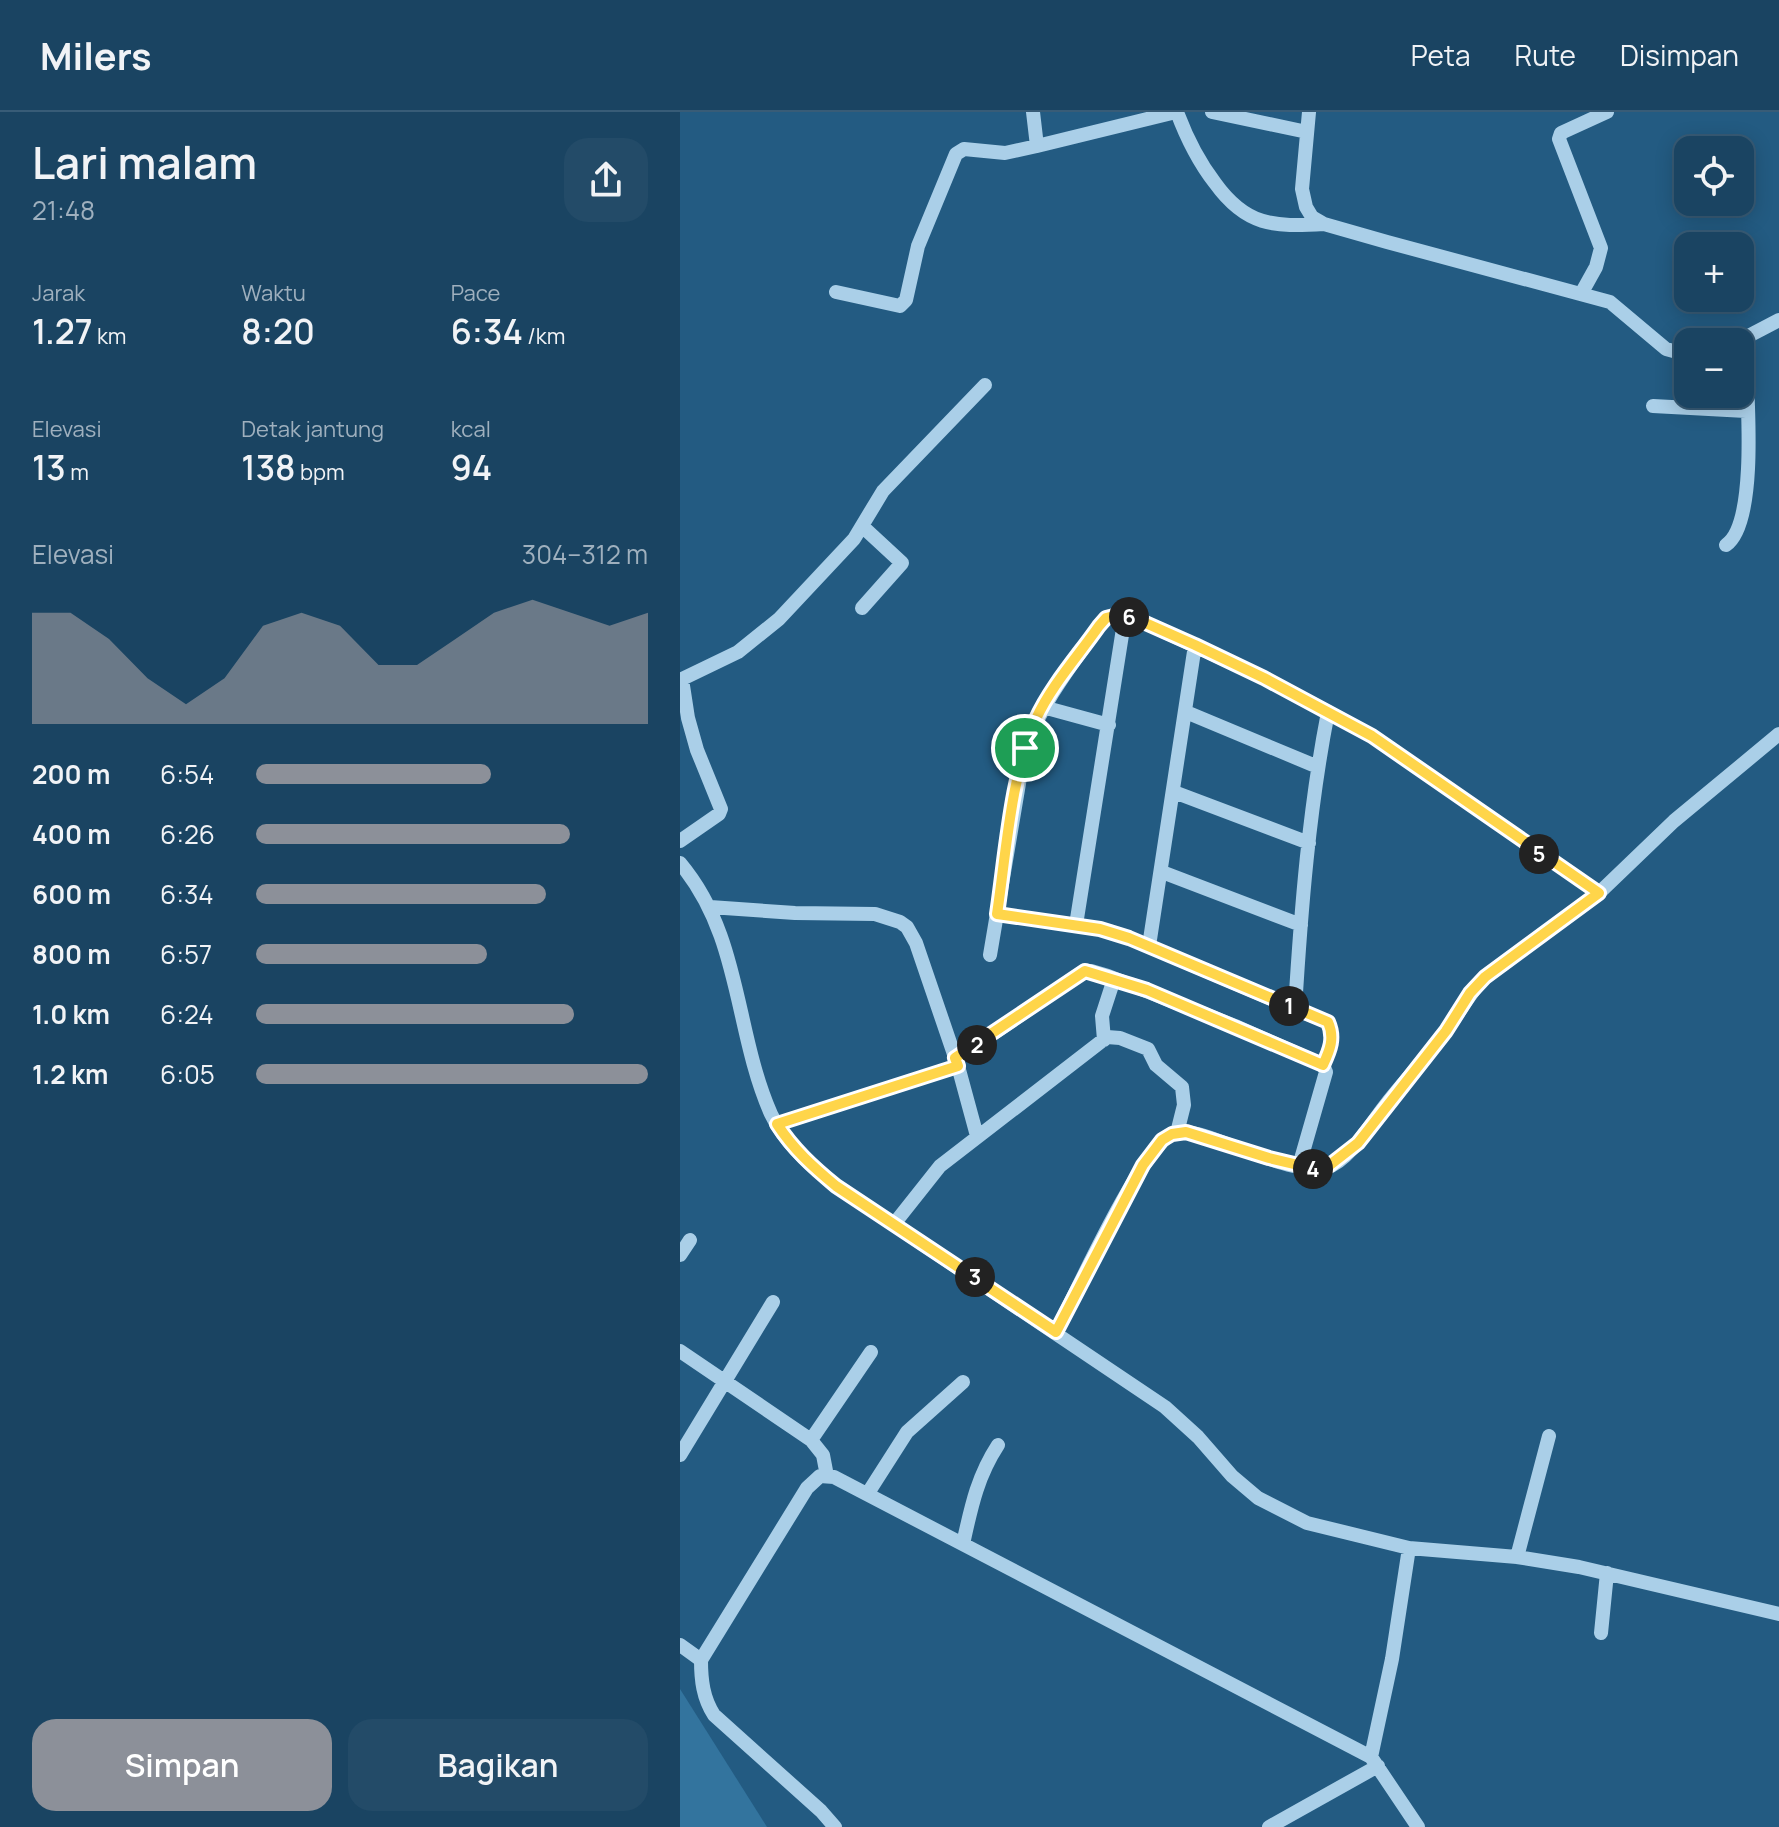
<!DOCTYPE html>
<html lang="id">
<meta charset="utf-8">
<style>
body{margin:0;font-family:Manrope,sans-serif;background:#234b68;color:#f1f3f6;height:100vh;display:flex;flex-direction:column;font-size:30px;white-space:nowrap}
*{box-sizing:border-box;margin:0}
p{font-size:26px;color:#9fb0be}
.icon{flex:none;width:44px;height:44px;fill:none;stroke:currentColor;stroke-width:2;stroke-linecap:round;stroke-linejoin:round}
.map{position:relative;flex:1;overflow:hidden}
.drawer{display:flex;flex-direction:column;background:#1a4462;width:680px}
.drawer>*{flex:none}
.tools{position:absolute;left:994px;top:24px;display:grid;gap:16px}
.tools a{display:grid;place-items:center;width:80px;height:80px;border-radius:16px;background:#1a4462;box-shadow:0 4px 20px #0003,0 0 0 2px #385c77;font-size:40px}
.pin{position:absolute;display:grid;place-items:center;width:68px;height:68px;color:#fff;margin:-34px;border:4px solid #fff;border-radius:50%;box-shadow:0 2px 8px #0007}
.km{position:absolute;width:40px;height:40px;margin:-20px;border-radius:50%;background:#222;color:#fff;font-size:22px;line-height:40px;text-align:center}
.round{display:grid;place-items:center;flex:none;width:84px;height:84px;border-radius:24px;background:#234b68}
.head{display:flex;align-items:center;justify-content:space-between;height:136px;padding:0 32px}
h1{font-size:44px;font-weight:600;line-height:60px}
.figures{display:grid;grid-template-columns:repeat(3,1fr);gap:12px;height:136px;padding:8px 32px}
.figures div{display:grid;align-content:center}
.figures b{font-size:34px;font-weight:600}
.figures small{font-size:22px;font-weight:400}
.figures p{font-size:22px}
.chart{height:224px;padding:16px 32px}
.chart p{display:flex;justify-content:space-between}
.chart svg{width:100%;height:144px;margin-top:8px;fill:#8c9099;opacity:.7}
.button{display:flex;gap:16px;margin-top:auto;padding:16px 32px}
.button a{flex:1;height:92px;border-radius:24px;background:#8c9099;color:#fff;font-size:32px;font-weight:600;line-height:92px;text-align:center}
.button a+a{background:#234b68;color:#f1f3f6}
ul{padding:0 32px;list-style:none;font-size:26px}
li{display:grid;grid-template-columns:128px 96px 1fr;align-items:center;height:60px}
li i{height:20px;border-radius:10px;background:#8c9099}
header{display:flex;align-items:center;gap:48px;box-sizing:border-box;height:112px;padding:0 40px;background:#1a4462;border-bottom:2px solid #385c77}
header strong{font-size:38px}
nav{display:flex;gap:44px;margin-inline-start:auto;font-size:28px}
main{display:flex;flex:1;min-height:0}
.map>svg:first-child{display:block}
</style>
<header>
<strong>Milers</strong>
<nav><a>Peta</a><a>Rute</a><a>Disimpan</a></nav>
</header>
<main>
<section class="drawer">
<div class="head"><div><h1>Lari malam</h1><p>21:48</p></div><a class="round"><svg class="icon" aria-label="share" viewBox="0 0 24 24"><path d="M12 15V3M7 8l5-5 5 5M5 13v7h14v-7"/></svg></a></div>
<div class="figures">
<div><p>Jarak</p><b>1.27<small> km</small></b></div>
<div><p>Waktu</p><b>8:20</b></div>
<div><p>Pace</p><b>6:34<small> /km</small></b></div>
</div>
<div class="figures">
<div><p>Elevasi</p><b>13<small> m</small></b></div>
<div><p>Detak jantung</p><b>138<small> bpm</small></b></div>
<div><p>kcal</p><b>94</b></div>
</div>
<div class="chart"><p><span>Elevasi</span>304–312 m</p>
<svg viewBox="0 0 160 44" preserveAspectRatio="none"><path d="M0 44V10L10 10L20 18L30 30L40 38L50 30L60 14L70 10L80 14L90 26L100 26L110 18L120 10L130 6L140 10L150 14L160 10V44z"/></svg>
</div>
<ul>
<li><b>200 m</b>6:54<i style="width:60%"></i></li>
<li><b>400 m</b>6:26<i style="width:80%"></i></li>
<li><b>600 m</b>6:34<i style="width:74%"></i></li>
<li><b>800 m</b>6:57<i style="width:59%"></i></li>
<li><b>1.0 km</b>6:24<i style="width:81%"></i></li>
<li><b>1.2 km</b>6:05<i style="width:100%"></i></li>
</ul>
<div class="button"><a>Simpan</a><a>Bagikan</a></div>
</section>
<div class="map">
<svg width="1099" height="1715" viewBox="0 0 1099 1715">
<rect width="100%" height="100%" fill="#235b82"/>
<path fill="#33749e" d="M 0,1577 L 87,1715 L 0,1715 Z"/>
<g fill="none" stroke-linecap="round" stroke-linejoin="round">
<path stroke="#aacfe8" stroke-width="14" d="M 353,0 L 357,34 L 496,0
M 497,0 C 507,27 518,49 535,71 C 566,114 593,115 644,112
M 532,0 L 627,20
M 629,0 L 622,77 L 626,95 L 632,105 L 644,112 L 707,130 L 930,190 L 986,237 L 1008,243
M 156,180 L 220,194 L 226,188 L 238,134 L 276,42 L 284,37 L 325,41 L 357,34
M 901,182 L 916,155 L 921,136 L 879,27 L 881,21 L 927,0
M 1057,230 L 1099,208
M 973,294 L 1066,299
M 1046,433 C 1080,410 1066,269 1065,227
M 182,496 L 222,451 L 182,414
M 0,568 L 58,540 L 99,507 L 174,427 L 203,379 L 305,273
M 363,595 L 429,613
M 506,600 L 638,655
M 494,680 L 629,731
M 0,729 L 39,702 L 41,697 L 17,638 L 8,606 L 2,567
M 0,751 C 62,825 54,918 91,1002 C 105,1032 131,1054 156,1074 L 485,1295 L 518,1325 L 552,1364 L 578,1386 L 627,1411 L 729,1436 L 837,1445 L 899,1455 L 1099,1502
M 482,760 L 621,813
M 30,795 L 115,801 L 195,802 L 220,810 L 227,815 L 236,831 L 278,954 L 297,1024
M 317,802 L 420,817 L 449,826 L 615,897 C 621,798 629,697 648,600
M 396,813 L 445,504
M 469,834 L 515,533
M 310,843 L 345,636 C 363,589 390,555 419,514 L 426,506 L 438,503 L 452,505 L 584,566 L 648,600 L 692,624 L 919,781
M 615,897 L 648,910 C 655,926 650,938 643,953
M 424,928 L 422,904 L 434,867
M 275,946 C 319,920 359,889 401,861 L 411,859 L 428,864 L 555,914 L 643,953 L 646,960 L 619,1054
M 97,1012 L 278,954
M 214,1112 L 260,1054 L 427,925 L 440,926 L 468,937 L 476,953 L 502,975 L 504,993 L 497,1021
M 0,1143 L 10,1128
M 376,1220 C 394,1185 463,1032 493,1022 C 514,1015 543,1032 563,1038 C 582,1044 627,1062 646,1056 C 669,1049 690,1013 704,995 C 724,969 747,946 766,919 C 779,901 789,882 805,865 L 919,781 L 994,709 L 1099,622
M 0,1239 L 131,1328 L 143,1343 L 147,1364
M 131,1328 L 191,1240
M 0,1343 L 93,1190
M 188,1381 L 227,1320 L 283,1270
M 283,1432 C 291,1396 297,1365 318,1333
M 837,1445 L 869,1324
M 921,1521 L 927,1461
M 0,1533 L 21,1548
M 691,1645 L 712,1547 L 729,1436
M 155,1715 L 141,1699 L 34,1603 C 23,1586 21,1568 21,1548 L 127,1376 L 140,1364 L 154,1365 L 691,1645 L 738,1715
M 589,1715 L 698,1654"/>
</g>
<g fill="none" stroke-linecap="round" stroke-linejoin="round">
<defs>
<path id="route" d="M 438,503 L 452,505 L 515,533 L 584,566 L 692,624 L 919,781 L 805,865 L 790,881 L 766,919 L 678,1031 L 646,1056 L 635,1057 L 589,1046 L 506,1020 L 492,1022 L 482,1028 L 463,1053 L 376,1220 L 156,1074 C 133,1055 113,1037 97,1012 L 278,954 L 275,946 L 405,859 L 467,878 L 643,953 C 650,938 655,926 648,910 L 449,826 L 420,817 L 317,802 C 326,742 331,662 356,607 C 371,574 398,544 419,514 L 426,506 Z"/>
</defs>
<use href="#route" stroke="#fff" stroke-width="16"/>
<use href="#route" stroke="#ffd54a" stroke-width="10"/>
</g>
</svg>
<div class="tools">
<a><svg class="icon" aria-label="locate" viewBox="0 0 24 24"><circle cx="12" cy="12" r="6"/><path d="M12 2v4M12 18v4M2 12h4M18 12h4"/></svg></a>
<a>+</a>
<a>−</a>
</div>
<div class="pin" style="left:345px;top:636px;background:#1e9e55"><svg class="icon" aria-label="arrive" viewBox="0 0 24 24"><path d="M6 21V4h12l-3 4 3 4H6"/></svg></div>
<b class="km" style="left:609px;top:894px">1</b>
<b class="km" style="left:297px;top:933px">2</b>
<b class="km" style="left:295px;top:1165px">3</b>
<b class="km" style="left:633px;top:1057px">4</b>
<b class="km" style="left:859px;top:742px">5</b>
<b class="km" style="left:449px;top:505px">6</b>
</div>
</main>
